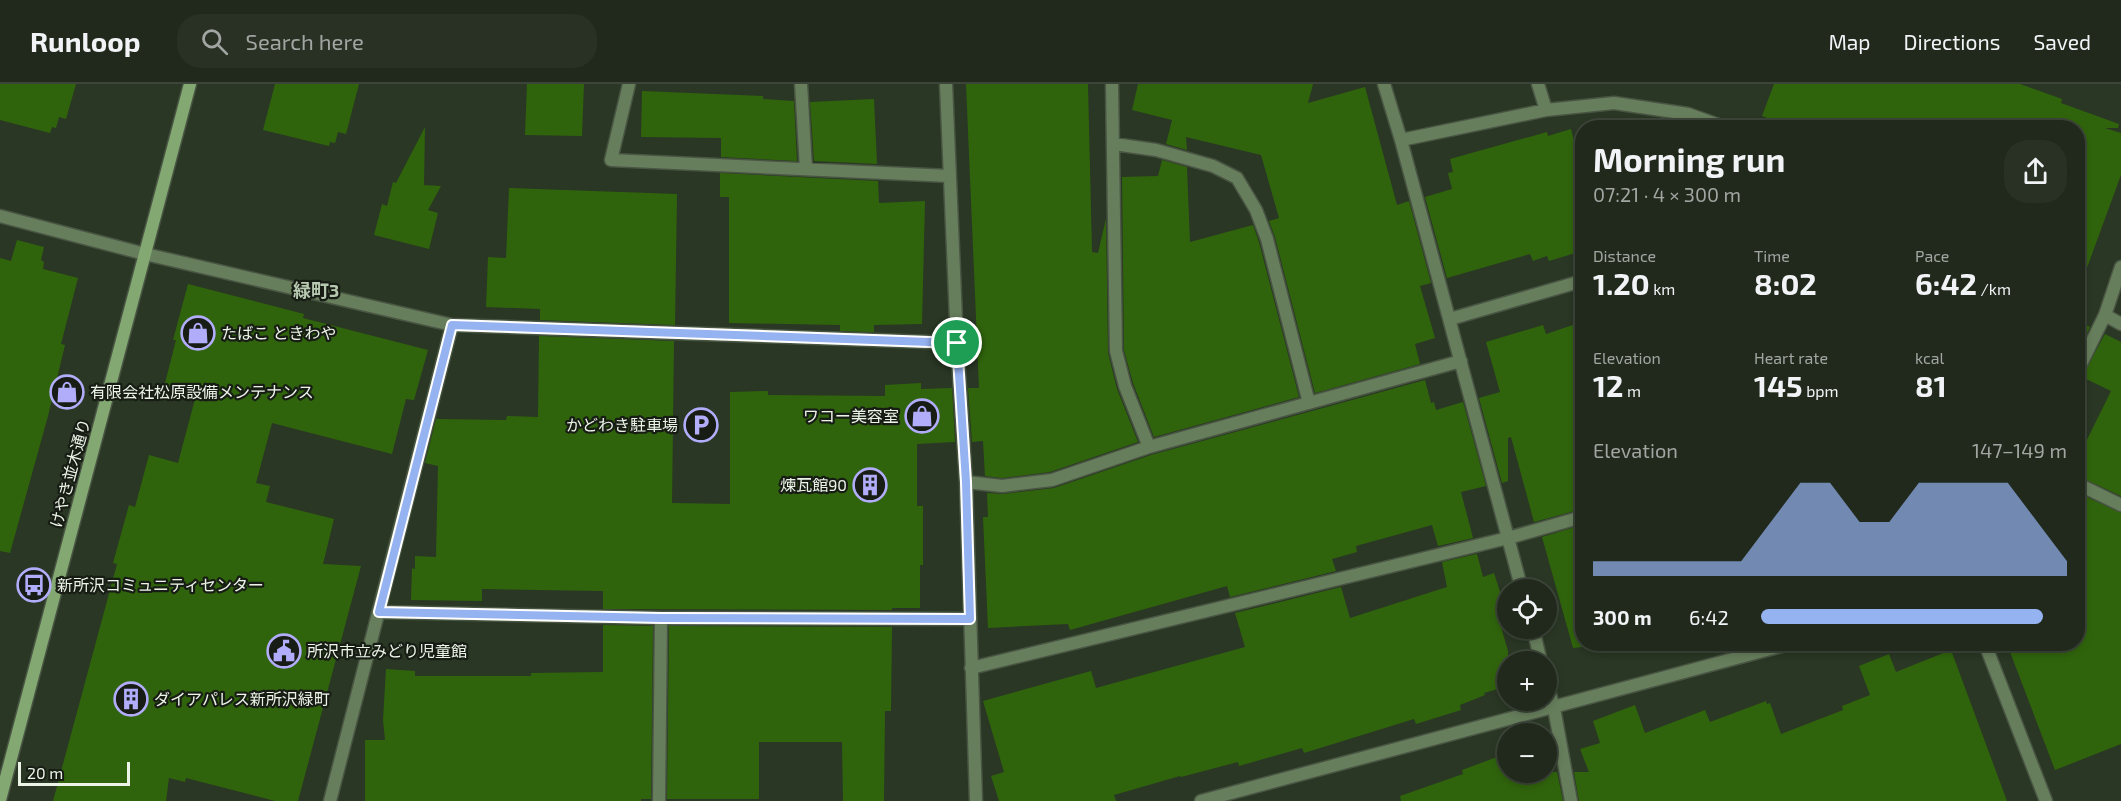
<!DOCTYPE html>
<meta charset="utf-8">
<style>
body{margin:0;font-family:"Exo 2","Noto Sans JP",sans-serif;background:#283124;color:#f1f3f6;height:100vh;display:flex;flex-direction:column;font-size:22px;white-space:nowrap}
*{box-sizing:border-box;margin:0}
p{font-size:20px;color:#a2a6a3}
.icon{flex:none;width:33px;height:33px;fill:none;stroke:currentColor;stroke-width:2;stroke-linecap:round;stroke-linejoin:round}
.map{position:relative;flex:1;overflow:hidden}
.sheet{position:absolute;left:1575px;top:36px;width:510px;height:531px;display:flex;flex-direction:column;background:#20291b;border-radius:24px;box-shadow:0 3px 9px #0003,0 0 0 2px #3d453a}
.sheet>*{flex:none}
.controls{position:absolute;left:1497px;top:495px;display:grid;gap:12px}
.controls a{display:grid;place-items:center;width:60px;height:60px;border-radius:50%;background:#20291b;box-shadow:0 3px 9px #0003,0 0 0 2px #3d453a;font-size:30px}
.scale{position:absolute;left:18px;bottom:15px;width:112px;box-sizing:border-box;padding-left:6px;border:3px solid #ebf4e7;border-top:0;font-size:16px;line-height:21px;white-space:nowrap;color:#ebf4e7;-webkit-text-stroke:4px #171d14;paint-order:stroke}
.pin{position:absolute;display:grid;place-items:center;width:51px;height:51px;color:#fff;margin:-26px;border:3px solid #fff;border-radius:50%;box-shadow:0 2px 6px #0007}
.round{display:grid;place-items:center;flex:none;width:63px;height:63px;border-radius:24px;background:#283124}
.summary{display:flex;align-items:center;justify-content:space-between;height:102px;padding:0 18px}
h1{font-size:33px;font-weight:700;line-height:45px}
.metrics{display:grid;grid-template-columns:repeat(3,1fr);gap:9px;height:102px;padding:6px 18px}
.metrics div{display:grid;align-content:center}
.metrics b{font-size:30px;font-weight:700}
.metrics small{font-size:16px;font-weight:400}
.metrics p{font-size:16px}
.chart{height:168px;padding:12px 18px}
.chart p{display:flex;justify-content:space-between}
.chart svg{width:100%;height:108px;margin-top:6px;fill:#95b2f1;opacity:.7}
ul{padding:0 18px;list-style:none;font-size:20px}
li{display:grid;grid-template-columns:96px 72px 1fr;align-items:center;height:45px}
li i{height:15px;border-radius:8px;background:#95b2f1}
header{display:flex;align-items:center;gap:36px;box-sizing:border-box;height:84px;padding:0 30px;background:#20291b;border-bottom:2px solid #3d453a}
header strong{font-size:28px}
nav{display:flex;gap:33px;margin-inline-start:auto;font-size:21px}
.search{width:420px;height:54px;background:#283124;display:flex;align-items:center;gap:15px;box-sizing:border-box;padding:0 21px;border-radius:24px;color:#a2a6a3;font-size:22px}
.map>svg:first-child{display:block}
</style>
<header>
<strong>Runloop</strong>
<div class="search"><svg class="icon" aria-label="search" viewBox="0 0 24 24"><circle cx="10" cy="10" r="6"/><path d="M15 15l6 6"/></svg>Search here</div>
<nav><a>Map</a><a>Directions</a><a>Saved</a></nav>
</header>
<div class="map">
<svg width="2121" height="717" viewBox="0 0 2121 717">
<rect width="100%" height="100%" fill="#2a3724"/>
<path fill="#30640c" d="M 0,0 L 76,0 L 66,35 L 59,33 L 56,44 L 52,43 L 50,49 L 0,36 Z
M 275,0 L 359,0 L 346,50 L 338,48 L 335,59 L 330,58 L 329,62 L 263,46 Z
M 527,0 L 584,0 L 582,52 L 525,51 Z
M 966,0 L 1088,0 L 1092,168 L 1098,169 L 1106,135 L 1108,269 L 1117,305 L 1138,358 L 1050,388 L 1002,394 L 985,392 L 983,357 L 972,358 L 968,304 L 979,304 Z
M 1138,0 L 1313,0 L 1308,19 L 1365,3 L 1397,121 L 1409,117 L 1431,199 L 1420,202 L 1435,254 L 1415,260 L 1420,280 L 1315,309 L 1275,153 L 1269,137 L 1279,134 L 1261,71 L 1186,53 L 1187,66 L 1166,60 L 1172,36 L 1132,26 Z
M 1774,0 L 2020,0 L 2062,15 L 2061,19 L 2119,40 L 2118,44 L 2105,44 L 2121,49 L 2121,91 L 2081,200 L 2078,199 L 2078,44 L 1794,44 L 1762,32 Z
M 642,7 L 763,12 L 763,15 L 794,17 L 797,77 L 721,73 L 721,54 L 641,53 Z
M 874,15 L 877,80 L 814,77 L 810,18 Z
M 425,43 L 424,101 L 441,102 L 428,126 L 438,129 L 429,165 L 374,151 L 382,120 L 387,122 L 393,98 L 396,99 Z
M 1571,45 L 1575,61 L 1582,59 L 1582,167 L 1549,177 L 1547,172 L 1533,177 L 1530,170 L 1447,194 L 1425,113 L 1452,105 L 1448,89 L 1453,88 L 1450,75 L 1547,48 L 1548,52 Z
M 1162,76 L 1187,83 L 1190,158 L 1253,141 L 1259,158 L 1299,313 L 1154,353 L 1133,299 L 1124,266 L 1122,93 L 1158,92 Z
M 720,89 L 878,97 L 879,119 L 925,117 L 922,240 L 874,241 L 874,248 L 840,247 L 840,241 L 729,239 L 729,113 L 720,113 Z
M 509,104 L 677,110 L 675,241 L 540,236 L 540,225 L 486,223 L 488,173 L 506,174 Z
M 17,156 L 44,163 L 41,176 L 44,178 L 43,185 L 78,194 L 61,260 L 65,261 L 48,332 L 10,469 L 0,467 L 0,174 L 11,177 Z
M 188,200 L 304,230 L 303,234 L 428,266 L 414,316 L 406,315 L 392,370 L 272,339 L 256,399 L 270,402 L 266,418 L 334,435 L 323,480 L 361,482 L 298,717 L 275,717 L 186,694 L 185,698 L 169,694 L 166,717 L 53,717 L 117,480 L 113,479 L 129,421 L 135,423 L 149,371 L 178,379 L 195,315 L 163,307 L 176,256 L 173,256 Z
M 2078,237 L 2090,243 L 2078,268 Z
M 1582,238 L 1582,425 L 1534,438 L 1511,353 L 1508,354 L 1508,397 L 1502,399 L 1479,314 L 1500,308 L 1486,258 L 1543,241 L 1546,250 Z
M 2105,250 L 2121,258 L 2121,412 L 2078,392 L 2078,374 L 2111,307 L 2082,293 Z
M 539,252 L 674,257 L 672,419 L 730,420 L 730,308 L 768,307 L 768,311 L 885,312 L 885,301 L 921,299 L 921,305 L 952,304 L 955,358 L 917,360 L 917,422 L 923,422 L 923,481 L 920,481 L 920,524 L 892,524 L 892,526 L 603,525 L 603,507 L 482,505 L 482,517 L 411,516 L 412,484 L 415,485 L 415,472 L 436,473 L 438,382 L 425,379 L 436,335 L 506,336 L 507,332 L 538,333 Z
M 1425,296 L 1431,319 L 1434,318 L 1436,326 L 1463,318 L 1486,402 L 1461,408 L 1473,454 L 1438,462 L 1432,441 L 1356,462 L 1357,468 L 1332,475 L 1336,487 L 1230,513 L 1227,502 L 1070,546 L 1068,540 L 988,544 L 983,433 L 988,433 L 987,409 L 1003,410 L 1054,404 L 1151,371 Z
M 2078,409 L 2121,429 L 2121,660 L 2055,686 L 2007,560 L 2078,560 Z
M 1582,441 L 1582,563 L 1573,564 L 1542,453 Z
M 1477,470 L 1483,493 L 1494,489 L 1508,533 L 1499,536 L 1508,567 L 1508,602 L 1484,609 L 1485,611 L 1460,621 L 1461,626 L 1416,640 L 1414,635 L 1304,669 L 1302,664 L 1239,682 L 1238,678 L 1181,693 L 1180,692 L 1114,711 L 1116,717 L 999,717 L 991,692 L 1004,688 L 983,617 L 1091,587 L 1096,604 L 1245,563 L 1235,529 L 1341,503 L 1350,534 L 1447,503 L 1442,478 Z
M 603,541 L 653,542 L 651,715 L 641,715 L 641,717 L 365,717 L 365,656 L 385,656 L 383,636 L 386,585 L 415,587 L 415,592 L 531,592 L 531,589 L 603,588 Z
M 669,542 L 892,543 L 891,627 L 885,627 L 884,717 L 843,717 L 842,658 L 759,658 L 759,715 L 667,715 Z
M 1951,566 L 2007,717 L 1579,717 L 1574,688 L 1589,688 L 1580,665 L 1600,659 L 1593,637 L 1635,621 L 1645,649 L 1705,626 L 1710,638 L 1766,617 L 1767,620 L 1770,619 L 1781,650 L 1843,626 L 1842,622 L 1870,611 L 1859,582 L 1889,570 L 1896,588 Z
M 1508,669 L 1508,688 L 1557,688 L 1563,717 L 1401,717 L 1400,712 L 1463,690 L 1462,686 Z"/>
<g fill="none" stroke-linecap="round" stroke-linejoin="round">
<defs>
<path id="street" d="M 629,0 L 611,76 L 949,92
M 801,0 L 806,85
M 946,0 L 957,259 L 966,398 L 976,717
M 1112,0 L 1116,267 L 1125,302 L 1149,363 L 1461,277
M 1384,0 L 1401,56
M 1538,0 L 1546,26
M 1114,60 L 1156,66 L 1213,82 L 1237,94 L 1256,126 L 1267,155 L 1309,319
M 0,132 L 145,170 L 452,241 L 957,259
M 2105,231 L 2121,240
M 1450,235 L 1582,197
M 2078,286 L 2105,231 L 2121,183
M 966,398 L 1002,402 L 1052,396 L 1149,363
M 2078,400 L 2121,421
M 1522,506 L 1401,56 L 1546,26 L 1614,19 L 1688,30 L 1727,44
M 379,528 L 661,534 L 970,535
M 1533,544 L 1541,578
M 1985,560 L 2046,717
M 971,584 L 1508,454 L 1582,433
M 1546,597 L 1554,624 L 1571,717
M 330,717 L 452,241
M 659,717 L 661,534
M 1201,717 L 1789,560"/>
<path id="secondary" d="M 0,716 L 190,0"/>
</defs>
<use href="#street" stroke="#495543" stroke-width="15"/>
<use href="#secondary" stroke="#495543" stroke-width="15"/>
<use href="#street" stroke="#677e5c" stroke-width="12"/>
<use href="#secondary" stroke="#83a872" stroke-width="12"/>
</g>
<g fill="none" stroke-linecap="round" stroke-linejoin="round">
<defs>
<path id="route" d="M 452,241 L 957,259 L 966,398 L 970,535 L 661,534 L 379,528 Z"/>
</defs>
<use href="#route" stroke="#fff" stroke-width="12"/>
<use href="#route" stroke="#95b2f1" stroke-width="8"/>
</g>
<defs>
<symbol id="shop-ring" viewBox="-11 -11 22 22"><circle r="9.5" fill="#171d14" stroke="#b1adfa" stroke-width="1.5"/><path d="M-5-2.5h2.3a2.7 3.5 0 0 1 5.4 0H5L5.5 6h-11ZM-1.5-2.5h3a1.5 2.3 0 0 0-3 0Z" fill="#b1adfa"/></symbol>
<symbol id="parking-ring" viewBox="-11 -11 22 22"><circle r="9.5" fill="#171d14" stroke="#b1adfa" stroke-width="1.5"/><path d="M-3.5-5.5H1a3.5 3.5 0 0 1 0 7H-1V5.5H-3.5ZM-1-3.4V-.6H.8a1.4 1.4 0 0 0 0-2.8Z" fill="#b1adfa"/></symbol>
<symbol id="building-ring" viewBox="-11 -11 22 22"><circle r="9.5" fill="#171d14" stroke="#b1adfa" stroke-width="1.5"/><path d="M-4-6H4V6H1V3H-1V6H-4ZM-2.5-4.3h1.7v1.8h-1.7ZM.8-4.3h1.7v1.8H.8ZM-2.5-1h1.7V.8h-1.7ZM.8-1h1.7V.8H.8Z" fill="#b1adfa"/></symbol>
<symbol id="bus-ring" viewBox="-11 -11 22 22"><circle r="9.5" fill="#171d14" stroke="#b1adfa" stroke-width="1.5"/><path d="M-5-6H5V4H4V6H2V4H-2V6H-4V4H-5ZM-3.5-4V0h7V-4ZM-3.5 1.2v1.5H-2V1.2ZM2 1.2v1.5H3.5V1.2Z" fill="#b1adfa"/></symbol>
<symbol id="civic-ring" viewBox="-11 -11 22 22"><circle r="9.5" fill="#171d14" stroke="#b1adfa" stroke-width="1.5"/><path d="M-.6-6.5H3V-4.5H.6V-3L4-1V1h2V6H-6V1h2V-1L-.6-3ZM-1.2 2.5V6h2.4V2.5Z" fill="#b1adfa"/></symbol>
</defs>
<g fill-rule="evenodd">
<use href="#shop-ring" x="179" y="230" width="38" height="38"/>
<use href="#shop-ring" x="48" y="289" width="38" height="38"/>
<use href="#shop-ring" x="903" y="313" width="38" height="38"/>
<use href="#parking-ring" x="682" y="322" width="38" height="38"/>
<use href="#building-ring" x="851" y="382" width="38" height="38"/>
<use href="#bus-ring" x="15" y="482" width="38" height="38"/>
<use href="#civic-ring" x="265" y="548" width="38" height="38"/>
<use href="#building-ring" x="112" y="596" width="38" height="38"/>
</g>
<g text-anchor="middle" stroke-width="4.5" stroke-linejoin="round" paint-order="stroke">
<g font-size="16" fill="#ebf4e7" stroke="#171d14" text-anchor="start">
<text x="221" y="255">たばこ ときわや</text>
<text x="90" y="314">有限会社松原設備メンテナンス</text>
<text x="899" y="338" text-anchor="end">ワコー美容室</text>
<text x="678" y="347" text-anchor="end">かどわき駐車場</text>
<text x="847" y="407" text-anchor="end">煉瓦館90</text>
<text x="57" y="507">新所沢コミュニティセンター</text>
<text x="307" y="573">所沢市立みどり児童館</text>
<text x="154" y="621">ダイアパレス新所沢緑町</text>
</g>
<g font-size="16" fill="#ebf4e7" stroke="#171d14">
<text transform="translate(70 389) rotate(-75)" y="6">けやき並木通り</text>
</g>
<g font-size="18" font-weight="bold" fill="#b8c9b1" stroke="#171d14">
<text x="316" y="213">緑町3</text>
</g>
</g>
</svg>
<div class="controls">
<a><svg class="icon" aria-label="locate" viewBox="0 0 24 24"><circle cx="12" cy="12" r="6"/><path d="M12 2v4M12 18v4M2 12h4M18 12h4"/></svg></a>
<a>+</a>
<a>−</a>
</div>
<div class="scale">20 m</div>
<div class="pin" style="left:957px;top:259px;background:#1e9e55"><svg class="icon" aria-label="arrive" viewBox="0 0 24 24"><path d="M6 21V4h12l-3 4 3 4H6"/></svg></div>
<section class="sheet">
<div class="summary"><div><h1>Morning run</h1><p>07:21 · 4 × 300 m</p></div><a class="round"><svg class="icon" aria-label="share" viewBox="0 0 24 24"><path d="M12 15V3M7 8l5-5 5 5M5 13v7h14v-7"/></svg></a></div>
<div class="metrics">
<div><p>Distance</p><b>1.20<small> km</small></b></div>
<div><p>Time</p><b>8:02</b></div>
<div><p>Pace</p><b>6:42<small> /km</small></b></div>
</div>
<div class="metrics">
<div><p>Elevation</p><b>12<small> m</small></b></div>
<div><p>Heart rate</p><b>145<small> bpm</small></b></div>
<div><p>kcal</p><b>81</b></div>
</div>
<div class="chart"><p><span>Elevation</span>147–149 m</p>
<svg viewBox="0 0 160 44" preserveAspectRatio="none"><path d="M0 44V38L10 38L20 38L30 38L40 38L50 38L60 22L70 6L80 6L90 22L100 22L110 6L120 6L130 6L140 6L150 22L160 38V44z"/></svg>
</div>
<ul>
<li><b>300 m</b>6:42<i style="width:92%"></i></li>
</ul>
</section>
</div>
